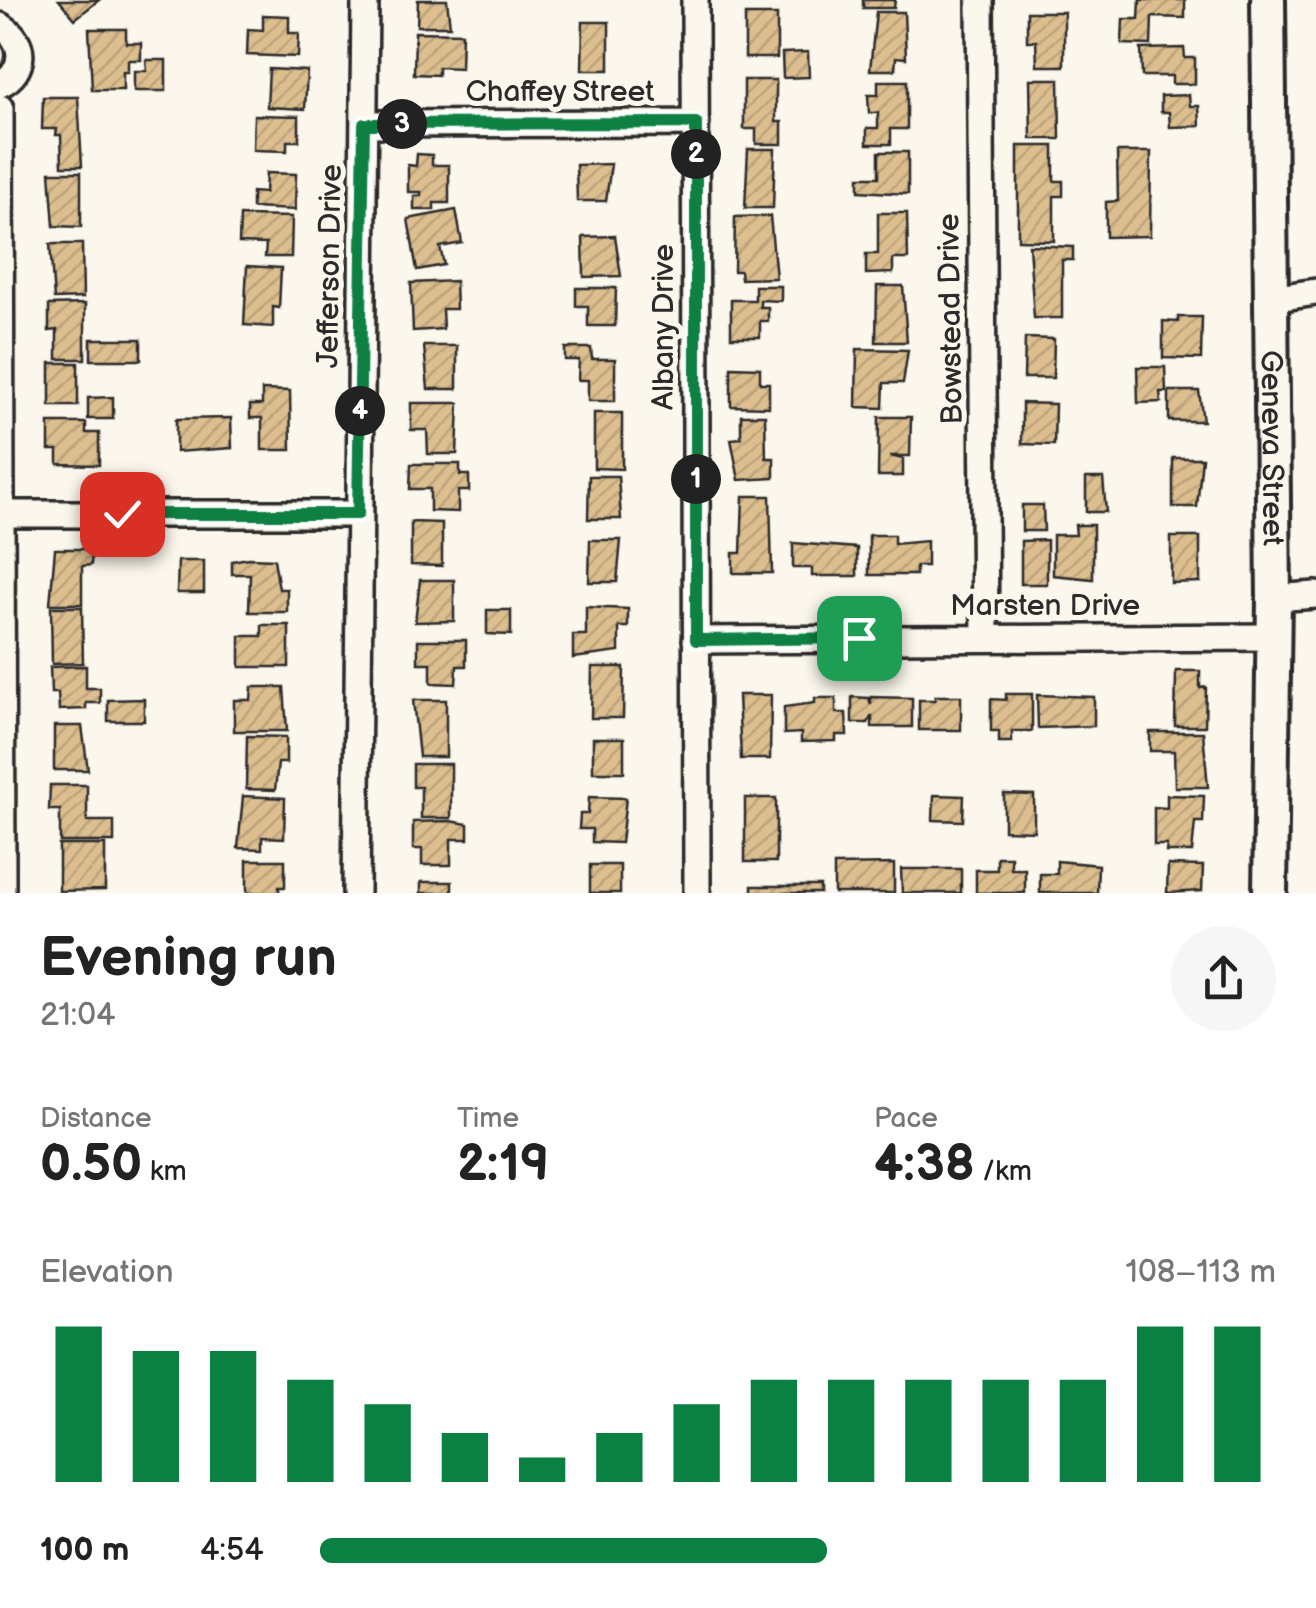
<!DOCTYPE html>
<meta charset="utf-8">
<style>
body{margin:0;font-family:"Balsamiq Sans",sans-serif;background:#f6f6f6;color:#222;height:100vh;display:flex;flex-direction:column;font-size:38px;white-space:nowrap}
*{box-sizing:border-box;margin:0}
p{font-size:32px;color:#767676}
.icon{flex:none;width:55px;height:55px;fill:none;stroke:currentColor;stroke-width:2;stroke-linecap:round;stroke-linejoin:round}
.map{position:relative;height:893px;overflow:hidden}
.drawer{display:flex;flex-direction:column;background:#fff;flex:1}
.drawer>*{flex:none}
.pin{position:absolute;display:grid;place-items:center;width:85px;height:85px;color:#fff;margin:-42px;border-radius:20px;box-shadow:0 5px 15px #0006}
.km{position:absolute;width:50px;height:50px;margin:-25px;border-radius:50%;background:#222;color:#fff;font-size:28px;line-height:50px;text-align:center}
.round{display:grid;place-items:center;flex:none;width:105px;height:105px;border-radius:52px;background:#f6f6f6}
.overview{display:flex;align-items:center;justify-content:space-between;height:170px;padding:0 40px}
h1{font-size:55px;font-weight:600;line-height:75px}
.figures{display:grid;grid-template-columns:repeat(3,1fr);gap:15px;height:170px;padding:10px 40px}
.figures div{display:grid;align-content:center}
.figures b{font-size:50px;font-weight:600}
.figures small{font-size:28px;font-weight:400}
.figures p{font-size:28px}
.chart{height:280px;padding:20px 40px}
.chart p{display:flex;justify-content:space-between}
.chart svg{width:100%;height:180px;margin-top:10px;stroke:#0b8043;stroke-width:6}
ul{padding:0 40px;list-style:none;font-size:32px}
li{display:grid;grid-template-columns:160px 120px 1fr;align-items:center;height:75px}
li i{height:25px;border-radius:12px;background:#0b8043}
.map>svg:first-child{display:block}
</style>
<div class="map">
<svg width="1316" height="893" viewBox="0 0 1316 893">
<defs>
<pattern id="building-hatch" width="6" height="6" patternUnits="userSpaceOnUse" patternTransform="scale(2.5)"><rect width="6" height="6" fill="#dcbe8f"/><path d="M-1 1l2-2M0 6l6-6M5 7l2-2" fill="none" stroke="#bda37c"/></pattern>
</defs>
<rect width="100%" height="100%" fill="#fbf7ec"/>
<filter id="ink" filterUnits="userSpaceOnUse"><feTurbulence type="fractalNoise" baseFrequency=".01" numOctaves="2"/><feDisplacementMap in="SourceGraphic" scale="20" xChannelSelector="R" yChannelSelector="G"/><feConvolveMatrix kernelMatrix="1 2 1 2 8 2 1 2 1" color-interpolation-filters="sRGB"/></filter>
<g filter="url(#ink)">
<path fill="url(#building-hatch)" stroke="#2b2b2b" stroke-width="2.5" d="M 59,0 L 99,0 L 75,19 Z
M 418,0 L 447,0 L 450,26 L 417,26 Z
M 863,0 L 895,0 L 894,8 L 863,8 Z
M 1140,0 L 1185,0 L 1185,18 L 1152,17 L 1151,45 L 1122,44 L 1123,19 L 1139,19 Z
M 876,12 L 904,12 L 906,58 L 896,57 L 895,70 L 870,70 Z
M 1027,12 L 1064,12 L 1064,66 L 1037,66 L 1036,41 L 1027,41 Z
M 263,15 L 289,16 L 289,33 L 299,33 L 298,57 L 247,55 L 248,29 L 263,30 Z
M 745,15 L 777,15 L 777,58 L 745,58 Z
M 583,22 L 609,22 L 609,70 L 582,70 Z
M 89,29 L 126,29 L 126,43 L 141,43 L 141,60 L 128,60 L 128,72 L 123,72 L 123,90 L 92,90 Z
M 415,32 L 462,33 L 461,68 L 438,67 L 438,75 L 414,74 Z
M 1184,48 L 1185,58 L 1195,58 L 1195,84 L 1172,84 L 1172,76 L 1142,76 L 1141,49 Z
M 808,52 L 809,77 L 783,78 L 782,53 Z
M 146,60 L 166,60 L 166,91 L 134,91 L 134,71 L 147,71 Z
M 269,69 L 307,71 L 305,109 L 267,107 Z
M 1030,79 L 1059,79 L 1060,139 L 1031,139 Z
M 744,80 L 776,80 L 776,122 L 782,122 L 782,144 L 756,144 L 756,129 L 744,129 Z
M 878,81 L 907,81 L 907,129 L 891,129 L 891,144 L 867,144 L 867,128 L 878,128 L 878,113 L 869,113 L 868,95 L 878,95 Z
M 1189,95 L 1190,106 L 1199,106 L 1200,126 L 1170,127 L 1169,112 L 1161,112 L 1161,96 Z
M 43,97 L 78,97 L 82,166 L 62,166 L 61,135 L 56,135 L 57,129 L 42,129 Z
M 254,115 L 299,116 L 299,141 L 287,141 L 287,151 L 253,150 Z
M 1018,146 L 1054,146 L 1054,181 L 1063,181 L 1063,196 L 1054,196 L 1054,241 L 1018,240 Z
M 748,149 L 775,149 L 773,208 L 745,208 Z
M 879,152 L 908,152 L 908,194 L 859,191 L 859,177 L 879,177 Z
M 1117,152 L 1151,152 L 1150,236 L 1106,237 L 1106,202 L 1118,201 Z
M 417,154 L 432,155 L 432,165 L 449,165 L 449,203 L 434,203 L 434,210 L 414,210 L 414,196 L 421,196 L 421,192 L 408,192 L 408,165 L 416,166 Z
M 611,164 L 606,201 L 577,201 L 576,165 Z
M 50,172 L 81,172 L 81,227 L 54,226 Z
M 266,173 L 296,174 L 295,210 L 252,208 L 252,192 L 265,193 Z
M 456,210 L 462,243 L 440,247 L 444,265 L 417,270 L 408,219 Z
M 878,213 L 907,213 L 908,259 L 893,259 L 893,273 L 866,274 L 866,254 L 878,254 Z
M 240,216 L 292,217 L 291,257 L 265,257 L 266,244 L 239,243 Z
M 770,216 L 776,278 L 741,279 L 740,271 L 734,271 L 735,217 Z
M 615,236 L 621,276 L 584,277 L 583,237 Z
M 50,244 L 82,244 L 83,298 L 54,299 Z
M 1029,245 L 1073,247 L 1073,260 L 1062,260 L 1062,318 L 1034,318 Z
M 247,266 L 281,268 L 279,308 L 273,307 L 273,327 L 244,325 Z
M 455,281 L 456,309 L 442,309 L 443,329 L 413,331 L 411,283 Z
M 755,286 L 781,286 L 781,301 L 760,300 L 760,307 L 768,307 L 768,321 L 760,321 L 760,337 L 731,337 L 731,300 L 755,300 Z
M 877,286 L 903,286 L 907,342 L 876,342 Z
M 576,288 L 616,288 L 615,326 L 588,326 L 588,306 L 576,306 Z
M 85,304 L 85,359 L 57,359 L 57,330 L 49,331 L 49,305 Z
M 1178,317 L 1202,317 L 1201,359 L 1163,358 L 1163,321 L 1178,322 Z
M 1025,338 L 1054,339 L 1053,378 L 1024,378 Z
M 91,339 L 141,339 L 141,360 L 91,360 Z
M 424,346 L 457,346 L 457,389 L 428,389 Z
M 565,348 L 591,348 L 592,359 L 615,359 L 615,401 L 588,401 L 588,380 L 578,380 L 579,360 L 565,360 Z
M 857,349 L 908,350 L 903,383 L 884,383 L 883,408 L 856,407 Z
M 50,363 L 78,363 L 78,406 L 50,406 Z
M 731,367 L 760,368 L 760,383 L 769,383 L 769,407 L 731,406 Z
M 1137,367 L 1165,367 L 1166,392 L 1160,392 L 1161,402 L 1138,403 Z
M 262,390 L 290,391 L 291,450 L 262,450 L 262,418 L 250,418 L 250,405 L 262,405 Z
M 1169,391 L 1199,391 L 1203,421 L 1169,421 Z
M 113,397 L 113,419 L 88,419 L 88,398 Z
M 411,403 L 459,403 L 457,454 L 428,454 L 427,430 L 411,430 Z
M 1022,403 L 1055,404 L 1054,445 L 1022,444 Z
M 594,413 L 622,413 L 622,469 L 594,468 Z
M 741,415 L 765,415 L 766,458 L 774,458 L 774,478 L 739,480 L 731,439 L 741,438 Z
M 879,417 L 911,417 L 910,456 L 890,456 L 903,459 L 903,476 L 878,476 Z
M 231,418 L 232,448 L 176,452 L 176,419 Z
M 49,423 L 86,423 L 86,433 L 99,433 L 99,465 L 58,464 L 58,450 L 49,450 Z
M 1173,458 L 1202,458 L 1197,507 L 1173,507 Z
M 411,464 L 460,464 L 460,475 L 469,475 L 469,491 L 458,491 L 458,512 L 430,511 L 430,489 L 410,489 Z
M 589,476 L 618,476 L 621,519 L 588,519 Z
M 1086,478 L 1103,478 L 1106,512 L 1086,512 Z
M 743,496 L 770,496 L 772,573 L 733,573 L 733,553 L 741,553 Z
M 1022,505 L 1043,505 L 1044,531 L 1022,531 Z
M 411,522 L 442,523 L 442,566 L 411,565 Z
M 1075,525 L 1093,525 L 1093,579 L 1053,575 L 1053,535 L 1076,535 Z
M 869,535 L 894,535 L 894,544 L 927,541 L 927,566 L 916,566 L 916,575 L 869,575 Z
M 1171,537 L 1200,537 L 1200,582 L 1171,583 Z
M 590,540 L 621,540 L 617,582 L 589,582 Z
M 1047,540 L 1047,584 L 1021,584 L 1021,541 Z
M 793,543 L 857,548 L 857,576 L 812,576 L 812,568 L 793,568 Z
M 55,549 L 92,549 L 91,565 L 82,566 L 82,604 L 50,604 Z
M 248,558 L 274,559 L 279,589 L 287,589 L 287,612 L 249,612 L 250,574 L 232,574 L 232,561 Z
M 178,561 L 204,561 L 204,593 L 177,593 Z
M 420,580 L 454,580 L 454,621 L 415,622 Z
M 51,607 L 82,607 L 83,663 L 52,664 Z
M 586,607 L 628,609 L 628,627 L 619,627 L 619,652 L 573,658 L 573,635 L 586,635 Z
M 487,610 L 511,610 L 511,635 L 487,634 Z
M 262,625 L 289,625 L 289,667 L 240,667 L 240,636 L 262,636 Z
M 418,640 L 466,640 L 466,666 L 457,666 L 456,684 L 431,683 L 431,663 L 418,663 Z
M 86,666 L 86,688 L 100,688 L 100,703 L 86,703 L 86,709 L 59,710 L 58,693 L 51,693 L 50,667 Z
M 592,667 L 624,667 L 623,718 L 591,718 Z
M 1176,671 L 1200,671 L 1200,688 L 1206,687 L 1205,726 L 1175,726 Z
M 252,687 L 284,687 L 287,731 L 234,731 L 234,700 L 251,700 Z
M 1006,694 L 1032,694 L 1032,731 L 1012,731 L 1012,742 L 999,742 L 999,731 L 991,731 L 991,699 L 1006,700 Z
M 738,695 L 771,695 L 770,759 L 741,759 Z
M 1037,695 L 1094,697 L 1094,726 L 1038,728 Z
M 935,696 L 961,696 L 961,730 L 919,730 L 919,700 L 935,700 Z
M 852,697 L 869,698 L 871,705 L 871,697 L 912,698 L 912,727 L 872,727 L 872,715 L 868,723 L 852,723 Z
M 815,698 L 836,698 L 836,713 L 846,713 L 847,735 L 836,735 L 836,741 L 801,742 L 801,733 L 784,734 L 784,707 L 815,703 Z
M 144,699 L 144,721 L 108,721 L 108,700 Z
M 413,700 L 446,700 L 446,757 L 419,757 Z
M 54,726 L 82,726 L 88,770 L 54,770 Z
M 1150,732 L 1203,732 L 1208,787 L 1175,787 L 1174,751 L 1150,751 Z
M 247,736 L 286,737 L 286,763 L 278,763 L 275,790 L 246,789 Z
M 593,738 L 624,738 L 624,772 L 593,772 Z
M 413,764 L 451,764 L 451,818 L 421,818 L 421,787 L 413,787 Z
M 50,785 L 87,785 L 87,821 L 114,821 L 114,842 L 60,842 L 60,810 L 49,810 Z
M 1004,794 L 1034,795 L 1034,831 L 1004,830 Z
M 934,795 L 964,796 L 963,821 L 933,820 Z
M 1167,795 L 1204,796 L 1203,822 L 1195,822 L 1192,852 L 1166,852 L 1167,845 L 1154,845 L 1154,807 L 1167,808 Z
M 243,796 L 285,798 L 284,838 L 262,837 L 262,849 L 238,848 Z
M 589,797 L 626,798 L 621,843 L 592,842 L 592,829 L 579,829 L 580,814 L 588,814 Z
M 745,798 L 776,798 L 776,862 L 745,862 Z
M 450,821 L 468,824 L 468,839 L 451,839 L 451,865 L 422,865 L 422,849 L 413,849 L 413,822 Z
M 59,845 L 105,845 L 105,890 L 59,891 Z
M 997,857 L 1011,857 L 1011,869 L 1025,869 L 1025,893 L 976,893 L 976,870 L 997,870 Z
M 247,860 L 285,860 L 285,887 L 279,887 L 279,893 L 247,893 Z
M 1057,861 L 1098,865 L 1097,893 L 1040,893 L 1040,874 L 1057,874 Z
M 894,864 L 894,893 L 834,893 L 834,865 Z
M 590,865 L 620,865 L 620,893 L 590,893 Z
M 1168,865 L 1203,866 L 1202,891 L 1167,893 Z
M 901,869 L 961,869 L 961,893 L 902,893 Z
M 421,882 L 452,882 L 452,893 L 421,893 Z
M 752,886 L 820,886 L 820,893 L 752,893 Z"/>
<g fill="none" stroke-linecap="round" stroke-linejoin="round">
<defs>
<path id="minor" d="M 695,0 L 697,893
M 980,0 L 985,637
M 0,26 C 26,39 27,71 0,84
M 0,108 L 2,893
M 364,124 L 696,123
M 1271,299 L 1316,292
M 0,514 L 358,514
M 1274,598 L 1316,595
M 696,640 L 1273,637
M 356,893 L 365,0"/>
<g id="major">
<path id="s1" d="M 1268,0 L 1274,598 L 1270,893"/>
</g>
</defs>
<use href="#minor" stroke="#2b2b2b" stroke-width="32"/>
<use href="#major" stroke="#2b2b2b" stroke-width="40"/>
<use href="#minor" stroke="#fbf7ec" stroke-width="25"/>
<use href="#major" stroke="#fbf7ec" stroke-width="32"/>
</g>
</g>
<g fill="none" stroke-linecap="round" stroke-linejoin="round" filter="url(#ink)">
<defs>
<path id="route" d="M 122,514 L 358,514 L 364,124 L 696,123 L 696,640 L 859,638"/>
</defs>
<use href="#route" stroke="#fff" stroke-width="20"/>
<use href="#route" stroke="#0b8043" stroke-width="12"/>
</g>
<g text-anchor="middle" stroke-width="10" stroke-linejoin="round" paint-order="stroke">
<g font-size="30" fill="#2b2b2b" stroke="#fbf7ec">
<text x="560" y="101">Chaffey Street</text>
<text transform="translate(329 266) rotate(-89)" y="10">Jefferson Drive</text>
<text transform="translate(950 319) rotate(-91)" y="10">Bowstead Drive</text>
<text transform="translate(663 327) rotate(-90)" y="10">Albany Drive</text>
<text dy="10" stroke="none"><textPath href="#s1" startOffset="448">Geneva Street</textPath></text>
<text x="1045" y="615">Marsten Drive</text>
</g>
</g>
</svg>
<div class="pin" style="left:859px;top:638px;background:#1e9e55"><svg class="icon" aria-label="arrive" viewBox="0 0 24 24"><path d="M6 21V4h12l-3 4 3 4H6"/></svg></div>
<div class="pin" style="left:122px;top:514px;background:#d93025"><svg class="icon" aria-label="check" viewBox="0 0 24 24"><path d="M5 12l5 5 9-10"/></svg></div>
<b class="km" style="left:696px;top:479px">1</b>
<b class="km" style="left:696px;top:154px">2</b>
<b class="km" style="left:402px;top:124px">3</b>
<b class="km" style="left:360px;top:411px">4</b>
</div>
<section class="drawer">
<div class="overview"><div><h1>Evening run</h1><p>21:04</p></div><a class="round"><svg class="icon" aria-label="share" viewBox="0 0 24 24"><path d="M12 15V3M7 8l5-5 5 5M5 13v7h14v-7"/></svg></a></div>
<div class="figures">
<div><p>Distance</p><b>0.50<small> km</small></b></div>
<div><p>Time</p><b>2:19</b></div>
<div><p>Pace</p><b>4:38<small> /km</small></b></div>
</div>
<div class="chart"><p><span>Elevation</span>108–113 m</p>
<svg viewBox="0 0 160 44" preserveAspectRatio="none"><path d="M5 44V6M15 44V12M25 44V12M35 44V19M45 44V25M55 44V32M65 44V38M75 44V32M85 44V25M95 44V19M105 44V19M115 44V19M125 44V19M135 44V19M145 44V6M155 44V6"/></svg>
</div>
<ul>
<li><b>100 m</b>4:54<i style="width:53%"></i></li>
</ul>
</section>
